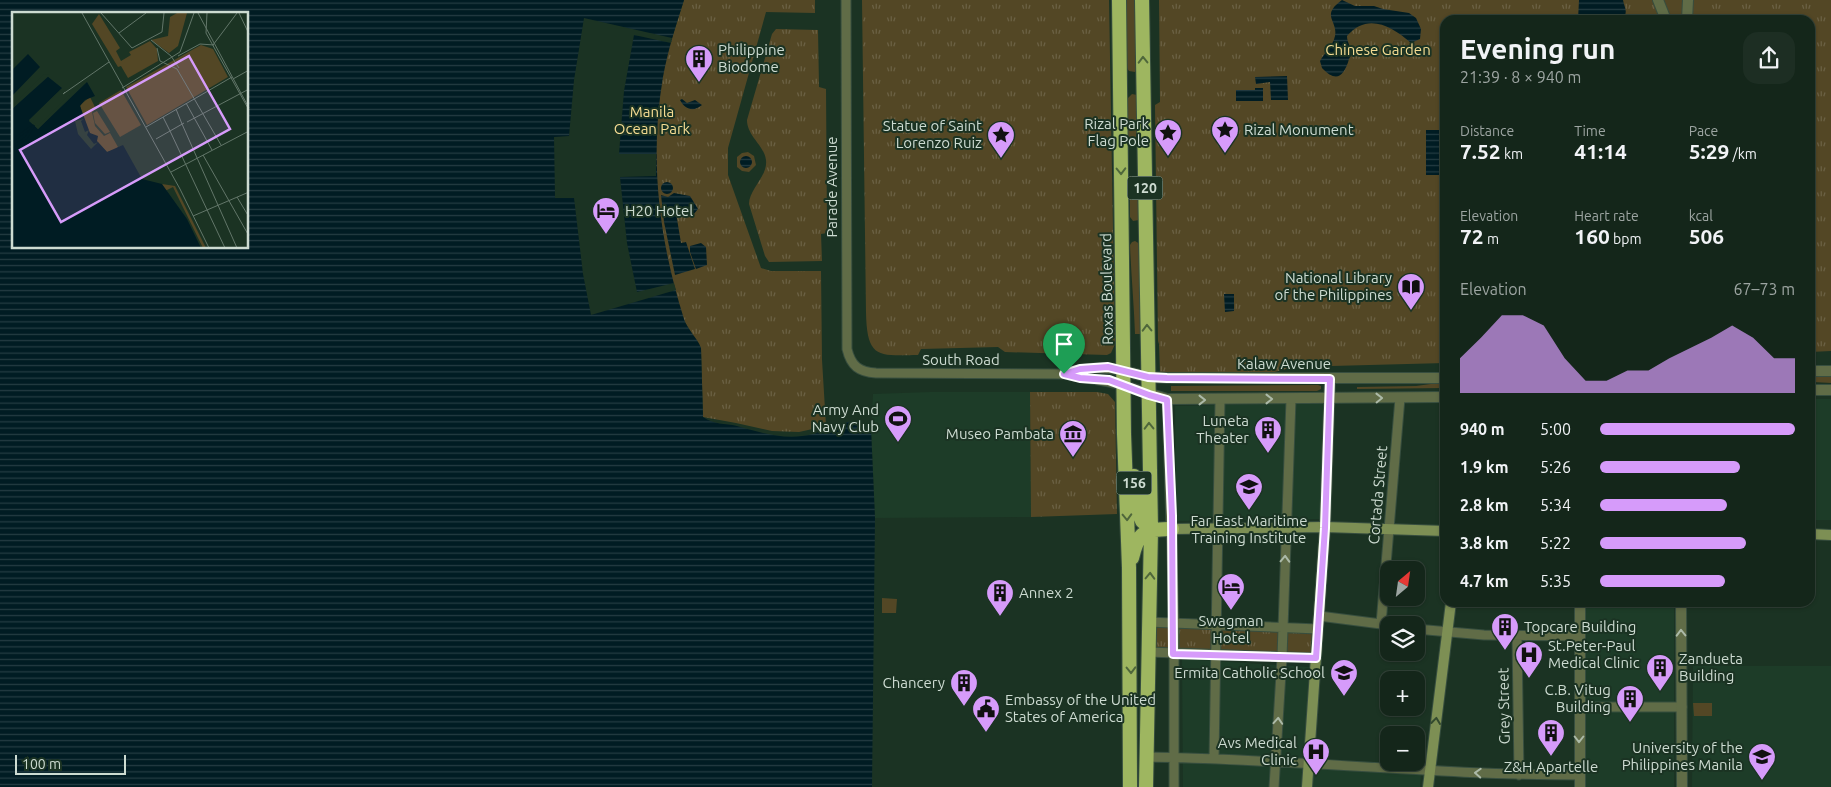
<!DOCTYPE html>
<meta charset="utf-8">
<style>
body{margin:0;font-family:Ubuntu,sans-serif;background:#1d2e23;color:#f1f3f6;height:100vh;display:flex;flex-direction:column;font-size:19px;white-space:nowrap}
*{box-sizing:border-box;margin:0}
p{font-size:16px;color:#9da5a2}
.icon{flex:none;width:28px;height:28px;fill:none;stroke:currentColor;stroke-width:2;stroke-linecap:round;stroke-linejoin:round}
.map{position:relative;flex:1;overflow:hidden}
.drawer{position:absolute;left:1440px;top:15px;width:375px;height:592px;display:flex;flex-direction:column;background:#14261a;border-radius:15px;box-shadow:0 1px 4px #0004,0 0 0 1px #334339}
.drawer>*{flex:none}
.needle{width:32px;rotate:29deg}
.controls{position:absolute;left:1380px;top:561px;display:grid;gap:10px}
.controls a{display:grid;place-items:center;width:45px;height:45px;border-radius:10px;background:#14261a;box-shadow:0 1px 4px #0004,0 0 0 1px #334339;font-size:25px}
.scale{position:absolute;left:15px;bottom:12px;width:111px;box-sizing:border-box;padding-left:5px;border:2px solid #cddbd1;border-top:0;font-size:14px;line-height:18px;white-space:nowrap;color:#cddbd1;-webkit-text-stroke:4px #1b3323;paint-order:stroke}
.pin{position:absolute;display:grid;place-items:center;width:42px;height:42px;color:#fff;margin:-51px -21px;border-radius:50% 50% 50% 0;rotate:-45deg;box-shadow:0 0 5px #0007}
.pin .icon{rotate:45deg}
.round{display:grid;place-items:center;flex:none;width:52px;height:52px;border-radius:15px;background:#1d2e23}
.overview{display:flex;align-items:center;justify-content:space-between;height:85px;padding:0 20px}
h1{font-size:28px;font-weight:700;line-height:38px}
.stats{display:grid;grid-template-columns:repeat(3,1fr);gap:8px;height:85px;padding:5px 20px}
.stats div{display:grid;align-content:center}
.stats b{font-size:21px;font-weight:700}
.stats small{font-size:14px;font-weight:400}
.stats p{font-size:14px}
.chart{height:140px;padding:10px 20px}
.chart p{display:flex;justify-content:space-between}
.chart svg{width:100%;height:90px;margin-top:5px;fill:#d69bfa;opacity:.7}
ul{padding:0 20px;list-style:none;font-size:16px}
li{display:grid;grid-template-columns:80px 60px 1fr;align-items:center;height:38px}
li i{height:12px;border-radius:6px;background:#d69bfa}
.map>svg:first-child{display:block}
</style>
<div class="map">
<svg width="1831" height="787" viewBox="0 0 1831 787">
<defs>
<pattern id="park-tufts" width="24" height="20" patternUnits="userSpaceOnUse" patternTransform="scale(1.25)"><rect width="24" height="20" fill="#534725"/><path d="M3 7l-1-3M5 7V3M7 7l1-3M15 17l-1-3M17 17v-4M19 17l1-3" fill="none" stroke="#6b6144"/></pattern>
<pattern id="water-rules" width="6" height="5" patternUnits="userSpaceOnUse" patternTransform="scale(1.25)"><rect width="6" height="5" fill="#001c23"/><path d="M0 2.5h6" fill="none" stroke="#243c42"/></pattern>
</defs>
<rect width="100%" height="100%" fill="#1b3323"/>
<path fill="#1d3c28" d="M 930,392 L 1030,392 L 1031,517 L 875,518 L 871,428 L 873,394 Z
M 1810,399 L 1831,399 L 1831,520 L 1810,520 Z
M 1326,403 L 1322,519 L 1176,521 L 1175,406 Z
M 1584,603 L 1674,603 L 1674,787 L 1584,787 Z
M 1182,659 L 1309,667 L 1303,787 L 1183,787 Z
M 1693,666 L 1831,666 L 1831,787 L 1692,787 Z
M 1313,768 L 1421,774 L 1420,787 L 1312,787 Z"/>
<path fill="#534725" d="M 1126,0 L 1134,0 L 1138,36 L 1137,70 L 1135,72 L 1129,71 L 1127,68 Z
M 1132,94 L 1137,95 L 1139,138 L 1128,138 L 1128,98 Z
M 748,152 L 754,156 L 756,165 L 749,172 L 742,171 L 737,167 L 737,157 L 742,153 Z
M 1130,176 L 1140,176 L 1139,220 L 1133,221 L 1130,217 Z
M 1135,241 L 1140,244 L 1141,334 L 1135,334 C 1134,304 1131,274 1130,245 L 1132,242 Z
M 1815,377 L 1831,377 L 1831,383 L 1813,382 L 1811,380 Z
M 1445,382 L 1445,388 L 1357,389 L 1357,387 L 1416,386 Z
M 1318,385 L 1321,386 L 1321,389 L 1317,391 L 1171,391 L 1171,386 Z
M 882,598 L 897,599 L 896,613 L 882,613 Z
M 1693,703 L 1712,703 L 1712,716 L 1694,716 Z"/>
<path fill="url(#park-tufts)" d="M 684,0 L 815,0 L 815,13 L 766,12 L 728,148 L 728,175 L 761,268 L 771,271 L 821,271 L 822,360 L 826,426 L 799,432 L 772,431 L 736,423 L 703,417 L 701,348 L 569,136 L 672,38 Z
M 862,0 L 1109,0 L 1115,344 L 1111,353 L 1107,355 L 1005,352 L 998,347 L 921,349 L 918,355 C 877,356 867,358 866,312 Z
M 1159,0 L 1831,0 L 1831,351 L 1810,352 L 1810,20 L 1445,20 L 1445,363 L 1293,367 L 1271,373 L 1160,373 L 1159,344 L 1158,341 L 1155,105 L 1160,102 Z
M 776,29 L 818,30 L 819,87 L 826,89 L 827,233 L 821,234 L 822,261 L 769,262 L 765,256 L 749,204 C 749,189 768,176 766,160 C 764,145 747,136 747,120 L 772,34 Z
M 1030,392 L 1097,392 L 1108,394 L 1115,402 L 1117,514 L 1031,517 Z
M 1155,626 L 1320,632 L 1318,656 L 1155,648 Z"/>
<path fill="url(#water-rules)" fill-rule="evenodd" d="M 0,0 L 684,0 C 676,25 668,50 663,77 C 649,159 659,240 684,319 C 688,331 697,337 701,348 L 703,417 C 714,425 725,423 737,426 C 762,433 786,441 813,434 C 827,430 840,422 854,421 C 861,420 866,423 871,428 L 875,518 L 872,787 L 0,787 ZM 14,14 L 248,14 L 248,248 L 14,248 Z
M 1342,0 L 1355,6 L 1374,6 L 1383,9 L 1409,13 L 1416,18 L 1421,29 L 1420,39 L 1411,43 C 1392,26 1367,12 1347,36 C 1347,43 1351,46 1351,52 C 1352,56 1351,55 1349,59 C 1344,77 1336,83 1322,68 L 1320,61 C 1325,52 1333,46 1335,36 C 1338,20 1320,16 1342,0 Z
M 1579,0 L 1623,0 C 1625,10 1628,10 1623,20 L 1578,20 Z
M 1287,76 L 1288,100 L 1271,100 L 1270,82 L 1256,84 L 1255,77 Z
M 1255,88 L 1263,88 L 1263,101 L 1236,101 L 1236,90 L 1255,90 Z
M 682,99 L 687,103 L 695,100 L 702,105 C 694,112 685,110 680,100 Z
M 1426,130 L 1445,130 L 1445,175 L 1426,175 Z
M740 162a6 6 0 1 1 12 0a6 6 0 1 1-12 0Z
M661 188a6 6 0 1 1 12 0a6 6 0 1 1-12 0Z
M 674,193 L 690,196 L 698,209 L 693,215 L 685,215 L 683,211 L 676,213 L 681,243 L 686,242 L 695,269 L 675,275 L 664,222 L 661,195 L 668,197 Z
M 701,243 L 706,247 L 707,265 L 696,269 L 690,252 L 690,246 Z
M 1224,294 L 1234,294 L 1234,311 L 1225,312 Z"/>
<path fill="#1b3323" d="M 584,18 L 672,38 L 671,43 L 634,35 L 624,91 L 619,154 L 656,154 L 656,176 L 620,177 L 627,243 L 637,292 L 674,283 L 676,290 L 591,315 L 583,274 L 574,198 L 555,198 L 554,137 L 569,136 L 574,80 Z"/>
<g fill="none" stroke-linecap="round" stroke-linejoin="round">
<defs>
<path id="minor" d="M 846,0 L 847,349 C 851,366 859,372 876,373 L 1064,374 C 1084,379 1105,379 1124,386
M 1064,374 C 1086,367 1103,366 1124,371
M 1167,399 L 1174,622 L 1174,787
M 1319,616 L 1389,625
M 1148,622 L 1318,629
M 1381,624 L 1400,398
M 1416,629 L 1484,635 L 1579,636
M 1517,637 L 1519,775
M 1148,652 L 1316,658
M 1579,707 L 1682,707
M 1147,757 C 1291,759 1435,775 1580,775
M 1214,759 L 1220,400
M 1274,787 L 1282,657 L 1291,399"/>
<path id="tertiary" d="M 1658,0 L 1666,20
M 1687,20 L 1688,0
M 1124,371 L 1148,377 L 1167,378 L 1445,378
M 1810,371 L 1831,371
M 1124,386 L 1167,399 L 1445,397
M 1810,390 L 1831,390
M 1325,527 L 1330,379
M 1681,602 L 1682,787
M 1580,787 L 1580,602"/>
<path id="secondary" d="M 1172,529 L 1325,527 L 1445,531
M 1810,534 L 1831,535
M 1307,787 L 1325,527
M 1428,787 L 1451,602"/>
<path id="trunk" d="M 1119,0 L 1124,434 L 1129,568 L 1130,787
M 1142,0 L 1151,529 L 1146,787
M 1134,476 L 1140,516 L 1142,521 L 1151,529
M 1132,558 C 1139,529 1145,530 1172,529"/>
</defs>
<use href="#minor" stroke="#374e3f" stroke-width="11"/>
<use href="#tertiary" stroke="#374e3f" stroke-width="12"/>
<use href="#secondary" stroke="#374e3f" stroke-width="12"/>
<use href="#trunk" stroke="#374e3f" stroke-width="16"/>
<use href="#minor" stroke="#606c47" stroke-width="9"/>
<use href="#tertiary" stroke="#606c47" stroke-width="10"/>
<use href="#secondary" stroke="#7d8f54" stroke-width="10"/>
<use href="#trunk" stroke="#9eb660" stroke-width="14"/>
</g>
<defs><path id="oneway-chevron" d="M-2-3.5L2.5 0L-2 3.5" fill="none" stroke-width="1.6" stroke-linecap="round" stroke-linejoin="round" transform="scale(1.25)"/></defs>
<g stroke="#4f673b">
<use href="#oneway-chevron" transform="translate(1143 60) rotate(-91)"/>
<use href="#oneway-chevron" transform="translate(1121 171) rotate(89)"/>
<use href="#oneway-chevron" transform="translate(1147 328) rotate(-91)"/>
<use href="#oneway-chevron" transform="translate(1149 426) rotate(-91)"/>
<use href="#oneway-chevron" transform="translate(1127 517) rotate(88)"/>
<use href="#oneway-chevron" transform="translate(1150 576) rotate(-88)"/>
<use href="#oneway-chevron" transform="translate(1131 670) rotate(89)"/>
</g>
<g stroke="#acbaa8">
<use href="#oneway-chevron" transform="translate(1379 398) rotate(-1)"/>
<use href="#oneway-chevron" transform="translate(1269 399)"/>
<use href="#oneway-chevron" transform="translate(1202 400)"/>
<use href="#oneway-chevron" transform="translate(1285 559) rotate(-88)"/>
<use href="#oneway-chevron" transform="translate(1681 633) rotate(-91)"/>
<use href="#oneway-chevron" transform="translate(1278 721) rotate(-86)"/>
<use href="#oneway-chevron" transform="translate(1579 739) rotate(90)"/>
<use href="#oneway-chevron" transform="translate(1478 773) rotate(-177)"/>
</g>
<use stroke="#344a2f" href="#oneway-chevron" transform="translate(1436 721) rotate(-83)"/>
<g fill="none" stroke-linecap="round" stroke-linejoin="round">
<defs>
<path id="route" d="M 1108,367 L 1148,377 L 1167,378 L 1330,379 L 1325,528 L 1316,658 L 1173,654 L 1172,516 L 1167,400 L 1149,395 L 1109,380 L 1080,378 L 1064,374 L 1080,369 Z"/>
</defs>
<use href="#route" stroke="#fff" stroke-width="10"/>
<use href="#route" stroke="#d69bfa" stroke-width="6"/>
</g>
<defs>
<symbol id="building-pin" viewBox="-11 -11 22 30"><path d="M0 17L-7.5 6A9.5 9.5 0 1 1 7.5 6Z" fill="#d69bfa" stroke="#1b3323"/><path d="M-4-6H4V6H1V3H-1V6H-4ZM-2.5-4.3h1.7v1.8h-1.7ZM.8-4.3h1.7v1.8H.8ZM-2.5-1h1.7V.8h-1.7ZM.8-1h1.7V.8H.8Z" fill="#111"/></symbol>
<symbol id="sight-pin" viewBox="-11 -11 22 30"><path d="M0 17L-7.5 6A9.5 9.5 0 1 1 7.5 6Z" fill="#d69bfa" stroke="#1b3323"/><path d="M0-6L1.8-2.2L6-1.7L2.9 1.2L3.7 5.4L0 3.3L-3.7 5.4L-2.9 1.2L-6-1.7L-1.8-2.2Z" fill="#111"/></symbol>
<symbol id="hotel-pin" viewBox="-11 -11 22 30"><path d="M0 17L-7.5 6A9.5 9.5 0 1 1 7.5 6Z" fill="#d69bfa" stroke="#1b3323"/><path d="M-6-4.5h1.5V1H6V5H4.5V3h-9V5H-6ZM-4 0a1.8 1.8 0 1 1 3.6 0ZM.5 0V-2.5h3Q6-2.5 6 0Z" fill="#111"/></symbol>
<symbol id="library-pin" viewBox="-11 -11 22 30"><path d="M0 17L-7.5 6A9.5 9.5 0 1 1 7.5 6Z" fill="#d69bfa" stroke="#1b3323"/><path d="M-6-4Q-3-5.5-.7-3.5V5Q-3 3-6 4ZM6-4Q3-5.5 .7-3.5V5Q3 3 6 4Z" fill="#111"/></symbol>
<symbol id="stadium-pin" viewBox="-11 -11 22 30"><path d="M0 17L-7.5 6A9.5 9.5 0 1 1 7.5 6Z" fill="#d69bfa" stroke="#1b3323"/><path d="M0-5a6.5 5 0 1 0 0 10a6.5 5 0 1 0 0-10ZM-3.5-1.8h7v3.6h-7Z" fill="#111"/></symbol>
<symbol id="museum-pin" viewBox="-11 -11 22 30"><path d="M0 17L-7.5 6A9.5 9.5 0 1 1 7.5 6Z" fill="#d69bfa" stroke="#1b3323"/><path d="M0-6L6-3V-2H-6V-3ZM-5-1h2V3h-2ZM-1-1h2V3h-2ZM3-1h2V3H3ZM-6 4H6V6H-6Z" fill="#111"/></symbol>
<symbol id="university-pin" viewBox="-11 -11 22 30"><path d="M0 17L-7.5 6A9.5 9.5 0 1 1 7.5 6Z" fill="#d69bfa" stroke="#1b3323"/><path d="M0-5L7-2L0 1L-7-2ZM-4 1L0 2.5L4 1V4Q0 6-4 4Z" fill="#111"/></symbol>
<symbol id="hospital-pin" viewBox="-11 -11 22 30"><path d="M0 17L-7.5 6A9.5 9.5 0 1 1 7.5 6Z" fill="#d69bfa" stroke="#1b3323"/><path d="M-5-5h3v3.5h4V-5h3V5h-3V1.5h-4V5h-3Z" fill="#111"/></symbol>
<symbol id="school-pin" viewBox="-11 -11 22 30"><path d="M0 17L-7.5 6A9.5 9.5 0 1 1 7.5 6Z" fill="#d69bfa" stroke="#1b3323"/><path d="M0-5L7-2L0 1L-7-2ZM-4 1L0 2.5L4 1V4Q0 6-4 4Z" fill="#111"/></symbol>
<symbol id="civic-pin" viewBox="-11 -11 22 30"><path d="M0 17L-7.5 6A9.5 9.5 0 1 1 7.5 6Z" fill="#d69bfa" stroke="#1b3323"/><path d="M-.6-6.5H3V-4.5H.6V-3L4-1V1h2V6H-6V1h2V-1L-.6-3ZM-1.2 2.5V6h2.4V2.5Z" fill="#111"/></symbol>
</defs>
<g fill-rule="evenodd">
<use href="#building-pin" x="683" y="43" width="32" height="43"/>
<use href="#sight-pin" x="1209" y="114" width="32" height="43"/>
<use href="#sight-pin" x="1152" y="117" width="32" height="43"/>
<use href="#sight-pin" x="985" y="119" width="32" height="43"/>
<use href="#hotel-pin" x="590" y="195" width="32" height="43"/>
<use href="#library-pin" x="1395" y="271" width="32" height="43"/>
<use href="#stadium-pin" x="882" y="403" width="32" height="43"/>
<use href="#building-pin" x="1252" y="414" width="32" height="43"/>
<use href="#museum-pin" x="1057" y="418" width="32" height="43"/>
<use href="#university-pin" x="1233" y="471" width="32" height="43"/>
<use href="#hotel-pin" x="1215" y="571" width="32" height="43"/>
<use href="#building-pin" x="984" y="577" width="32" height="43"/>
<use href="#building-pin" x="1489" y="611" width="32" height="43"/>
<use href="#hospital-pin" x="1513" y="639" width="32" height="43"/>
<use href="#building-pin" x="1644" y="652" width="32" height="43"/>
<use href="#school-pin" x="1328" y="657" width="32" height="43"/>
<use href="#building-pin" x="948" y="667" width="32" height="43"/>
<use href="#building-pin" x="1614" y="683" width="32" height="43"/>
<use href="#civic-pin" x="970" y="693" width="32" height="43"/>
<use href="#building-pin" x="1535" y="717" width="32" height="43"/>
<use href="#hospital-pin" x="1300" y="736" width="32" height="43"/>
<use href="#university-pin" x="1746" y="741" width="32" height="43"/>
</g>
<g text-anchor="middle" stroke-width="4" stroke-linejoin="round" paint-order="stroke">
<g fill="#1b3323" stroke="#98a99d" stroke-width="1">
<rect x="1127.5" y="176.5" width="35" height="23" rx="4"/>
<rect x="1116.5" y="471.5" width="35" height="23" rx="4"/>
</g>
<g font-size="14" font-weight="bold" fill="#cddbd1">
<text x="1145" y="193">120</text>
<text x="1134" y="488">156</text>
</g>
<g font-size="15" fill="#cddbd1" stroke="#1b3323" text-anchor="end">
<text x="718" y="55" text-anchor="start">Philippine<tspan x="718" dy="17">Biodome</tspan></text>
<text x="1149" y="129">Rizal Park<tspan x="1149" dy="17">Flag Pole</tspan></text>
<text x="982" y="131">Statue of Saint<tspan x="982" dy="17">Lorenzo Ruiz</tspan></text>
<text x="1244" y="135" text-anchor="start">Rizal Monument</text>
<text x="625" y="216" text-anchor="start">H20 Hotel</text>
<text x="1392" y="283">National Library<tspan x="1392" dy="17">of the Philippines</tspan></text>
<text x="879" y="415">Army And<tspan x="879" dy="17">Navy Club</tspan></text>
<text x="1249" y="426">Luneta<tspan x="1249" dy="17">Theater</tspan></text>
<text x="1054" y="439">Museo Pambata</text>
<text x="1249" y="526" text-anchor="middle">Far East Maritime<tspan x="1249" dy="17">Training Institute</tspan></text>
<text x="1019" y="598" text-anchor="start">Annex 2</text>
<text x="1231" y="626" text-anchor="middle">Swagman<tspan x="1231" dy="17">Hotel</tspan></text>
<text x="1524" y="632" text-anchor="start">Topcare Building</text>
<text x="1548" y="651" text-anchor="start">St.Peter-Paul<tspan x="1548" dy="17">Medical Clinic</tspan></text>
<text x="1679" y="664" text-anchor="start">Zandueta<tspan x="1679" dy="17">Building</tspan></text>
<text x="1325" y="678">Ermita Catholic School</text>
<text x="945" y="688">Chancery</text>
<text x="1611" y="695">C.B. Vitug<tspan x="1611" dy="17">Building</tspan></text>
<text x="1005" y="705" text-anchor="start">Embassy of the United<tspan x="1005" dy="17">States of America</tspan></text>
<text x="1297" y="748">Avs Medical<tspan x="1297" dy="17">Clinic</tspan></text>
<text x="1743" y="753">University of the<tspan x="1743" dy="17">Philippines Manila</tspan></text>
<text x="1551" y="772" text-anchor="middle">Z&amp;H Apartelle</text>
</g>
<g font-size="15" fill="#f5dc93" stroke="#1b3323">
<text x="1378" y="55">Chinese Garden</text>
<text x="652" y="117">Manila<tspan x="652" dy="17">Ocean Park</tspan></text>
</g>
<g font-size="15" fill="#cddbd1" stroke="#1b3323">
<text transform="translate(832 187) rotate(-90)" y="5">Parade Avenue</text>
<text transform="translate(1107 289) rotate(-91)" y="5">Roxas Boulevard</text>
<text x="961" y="365">South Road</text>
<text x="1284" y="369">Kalaw Avenue</text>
<text transform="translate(1378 495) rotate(-85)" y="5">Cortada Street</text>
<text transform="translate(1504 706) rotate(-91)" y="5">Grey Street</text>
</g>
</g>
<g transform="translate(12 12)">
<rect width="236" height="236" fill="#1b3323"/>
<path d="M 165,1 L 175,1 L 166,34 L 157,41 L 139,28 L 156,24 L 158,5 ZM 87,2 L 108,36 L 104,39 L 109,49 L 119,43 L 117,40 L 138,29 L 145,37 L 146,49 L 116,66 L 109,54 L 106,55 L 80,12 Z" fill="#534725"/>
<path d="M 189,33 L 201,37 L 216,65 L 135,113 L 114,75 ZM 109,78 L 129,113 L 108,125 L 87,91 ZM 78,85 L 84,97 L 80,100 L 83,114 L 92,124 L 98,121 L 106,135 L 102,138 L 95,140 L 86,130 L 79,137 L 68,93 ZM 85,99 L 98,120 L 93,122 L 83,111 L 81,101 ZM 150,172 L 163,174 L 194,236 L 191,236 L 161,175 L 153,179 Z" fill="#534725"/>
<path d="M 16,42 L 28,55 L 0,84 L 0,58 ZM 35,64 L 50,76 L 17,109 L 26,117 L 75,70 L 83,84 L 73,88 L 68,94 L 78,121 L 86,124 L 85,129 L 95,140 L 111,133 L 130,167 L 150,172 L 175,207 L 189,236 L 0,236 L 0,97 Z" fill="#001c23"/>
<path d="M 32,62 L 38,63 L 0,97 L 0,94 ZM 50,76 L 21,108 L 23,111 L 26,114 L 57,83 L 58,85 L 26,117 L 17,108 ZM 72,107 L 69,109 L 73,120 L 77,118 L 75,123 L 82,132 L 86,130 L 79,137 L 66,122 L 63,109 Z" fill="#1b3323"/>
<path fill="none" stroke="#001c23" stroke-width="2.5" d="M 0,129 L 19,115M 0,135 L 14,126 L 22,113"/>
<path fill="none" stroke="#627669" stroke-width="1" d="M 70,1 L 168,177 L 197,236M 89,1 L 120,36 L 150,20 L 152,1M 186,1 L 237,96M 195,1 L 194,21 L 237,98M 227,1 L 237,22M 107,21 L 134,1M 139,28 L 159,44 L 167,56M 201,33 L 225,1M 145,36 L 148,49 L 165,57 L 209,133M 166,44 L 188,32 L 202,33M 221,67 L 237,58M 110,76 L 168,40 L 182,1M 53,80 L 51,82 L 97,50M 174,91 L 200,138M 164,97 L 170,112M 151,105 L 158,119M 175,110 L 237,77M 170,112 L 225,236M 134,115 L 220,65M 158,119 L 213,236M 144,127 L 172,111M 191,143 L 237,224M 159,160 L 237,119M 225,185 L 237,205M 181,204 L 237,180"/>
<path fill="#d69bfa" fill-opacity="0.15" stroke="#d69bfa" stroke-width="2.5" d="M 177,44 L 218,117 L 49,210 L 8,138 Z"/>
<rect width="236" height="236" fill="none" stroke="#cddbd1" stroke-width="2.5"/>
</g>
</svg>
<div class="controls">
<a><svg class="needle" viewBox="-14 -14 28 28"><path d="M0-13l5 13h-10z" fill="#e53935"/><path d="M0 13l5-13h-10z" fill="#9da5a2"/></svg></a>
<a><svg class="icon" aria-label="layers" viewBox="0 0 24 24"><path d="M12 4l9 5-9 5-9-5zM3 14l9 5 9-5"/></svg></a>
<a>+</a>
<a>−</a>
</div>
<div class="scale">100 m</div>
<div class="pin" style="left:1064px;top:374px;background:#1e9e55"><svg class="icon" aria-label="arrive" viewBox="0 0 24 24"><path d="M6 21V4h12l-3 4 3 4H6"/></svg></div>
<section class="drawer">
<div class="overview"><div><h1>Evening run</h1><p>21:39 · 8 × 940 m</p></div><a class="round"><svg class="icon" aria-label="share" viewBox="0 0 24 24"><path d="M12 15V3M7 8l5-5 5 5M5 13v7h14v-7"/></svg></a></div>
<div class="stats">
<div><p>Distance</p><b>7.52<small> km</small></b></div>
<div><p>Time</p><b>41:14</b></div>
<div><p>Pace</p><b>5:29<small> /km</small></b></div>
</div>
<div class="stats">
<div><p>Elevation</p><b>72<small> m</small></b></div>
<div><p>Heart rate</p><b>160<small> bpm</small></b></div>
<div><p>kcal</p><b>506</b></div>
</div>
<div class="chart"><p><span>Elevation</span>67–73 m</p>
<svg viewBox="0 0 160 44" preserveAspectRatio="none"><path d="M0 44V27L10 17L20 6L30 6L40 11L50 27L60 38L70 38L80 33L90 33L100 27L110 22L120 17L130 11L140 17L150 27L160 27V44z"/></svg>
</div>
<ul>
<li><b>940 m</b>5:00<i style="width:100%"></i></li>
<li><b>1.9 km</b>5:26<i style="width:72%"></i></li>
<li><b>2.8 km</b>5:34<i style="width:65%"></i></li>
<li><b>3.8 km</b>5:22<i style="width:75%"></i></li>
<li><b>4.7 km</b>5:35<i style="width:64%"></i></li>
</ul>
</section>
</div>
